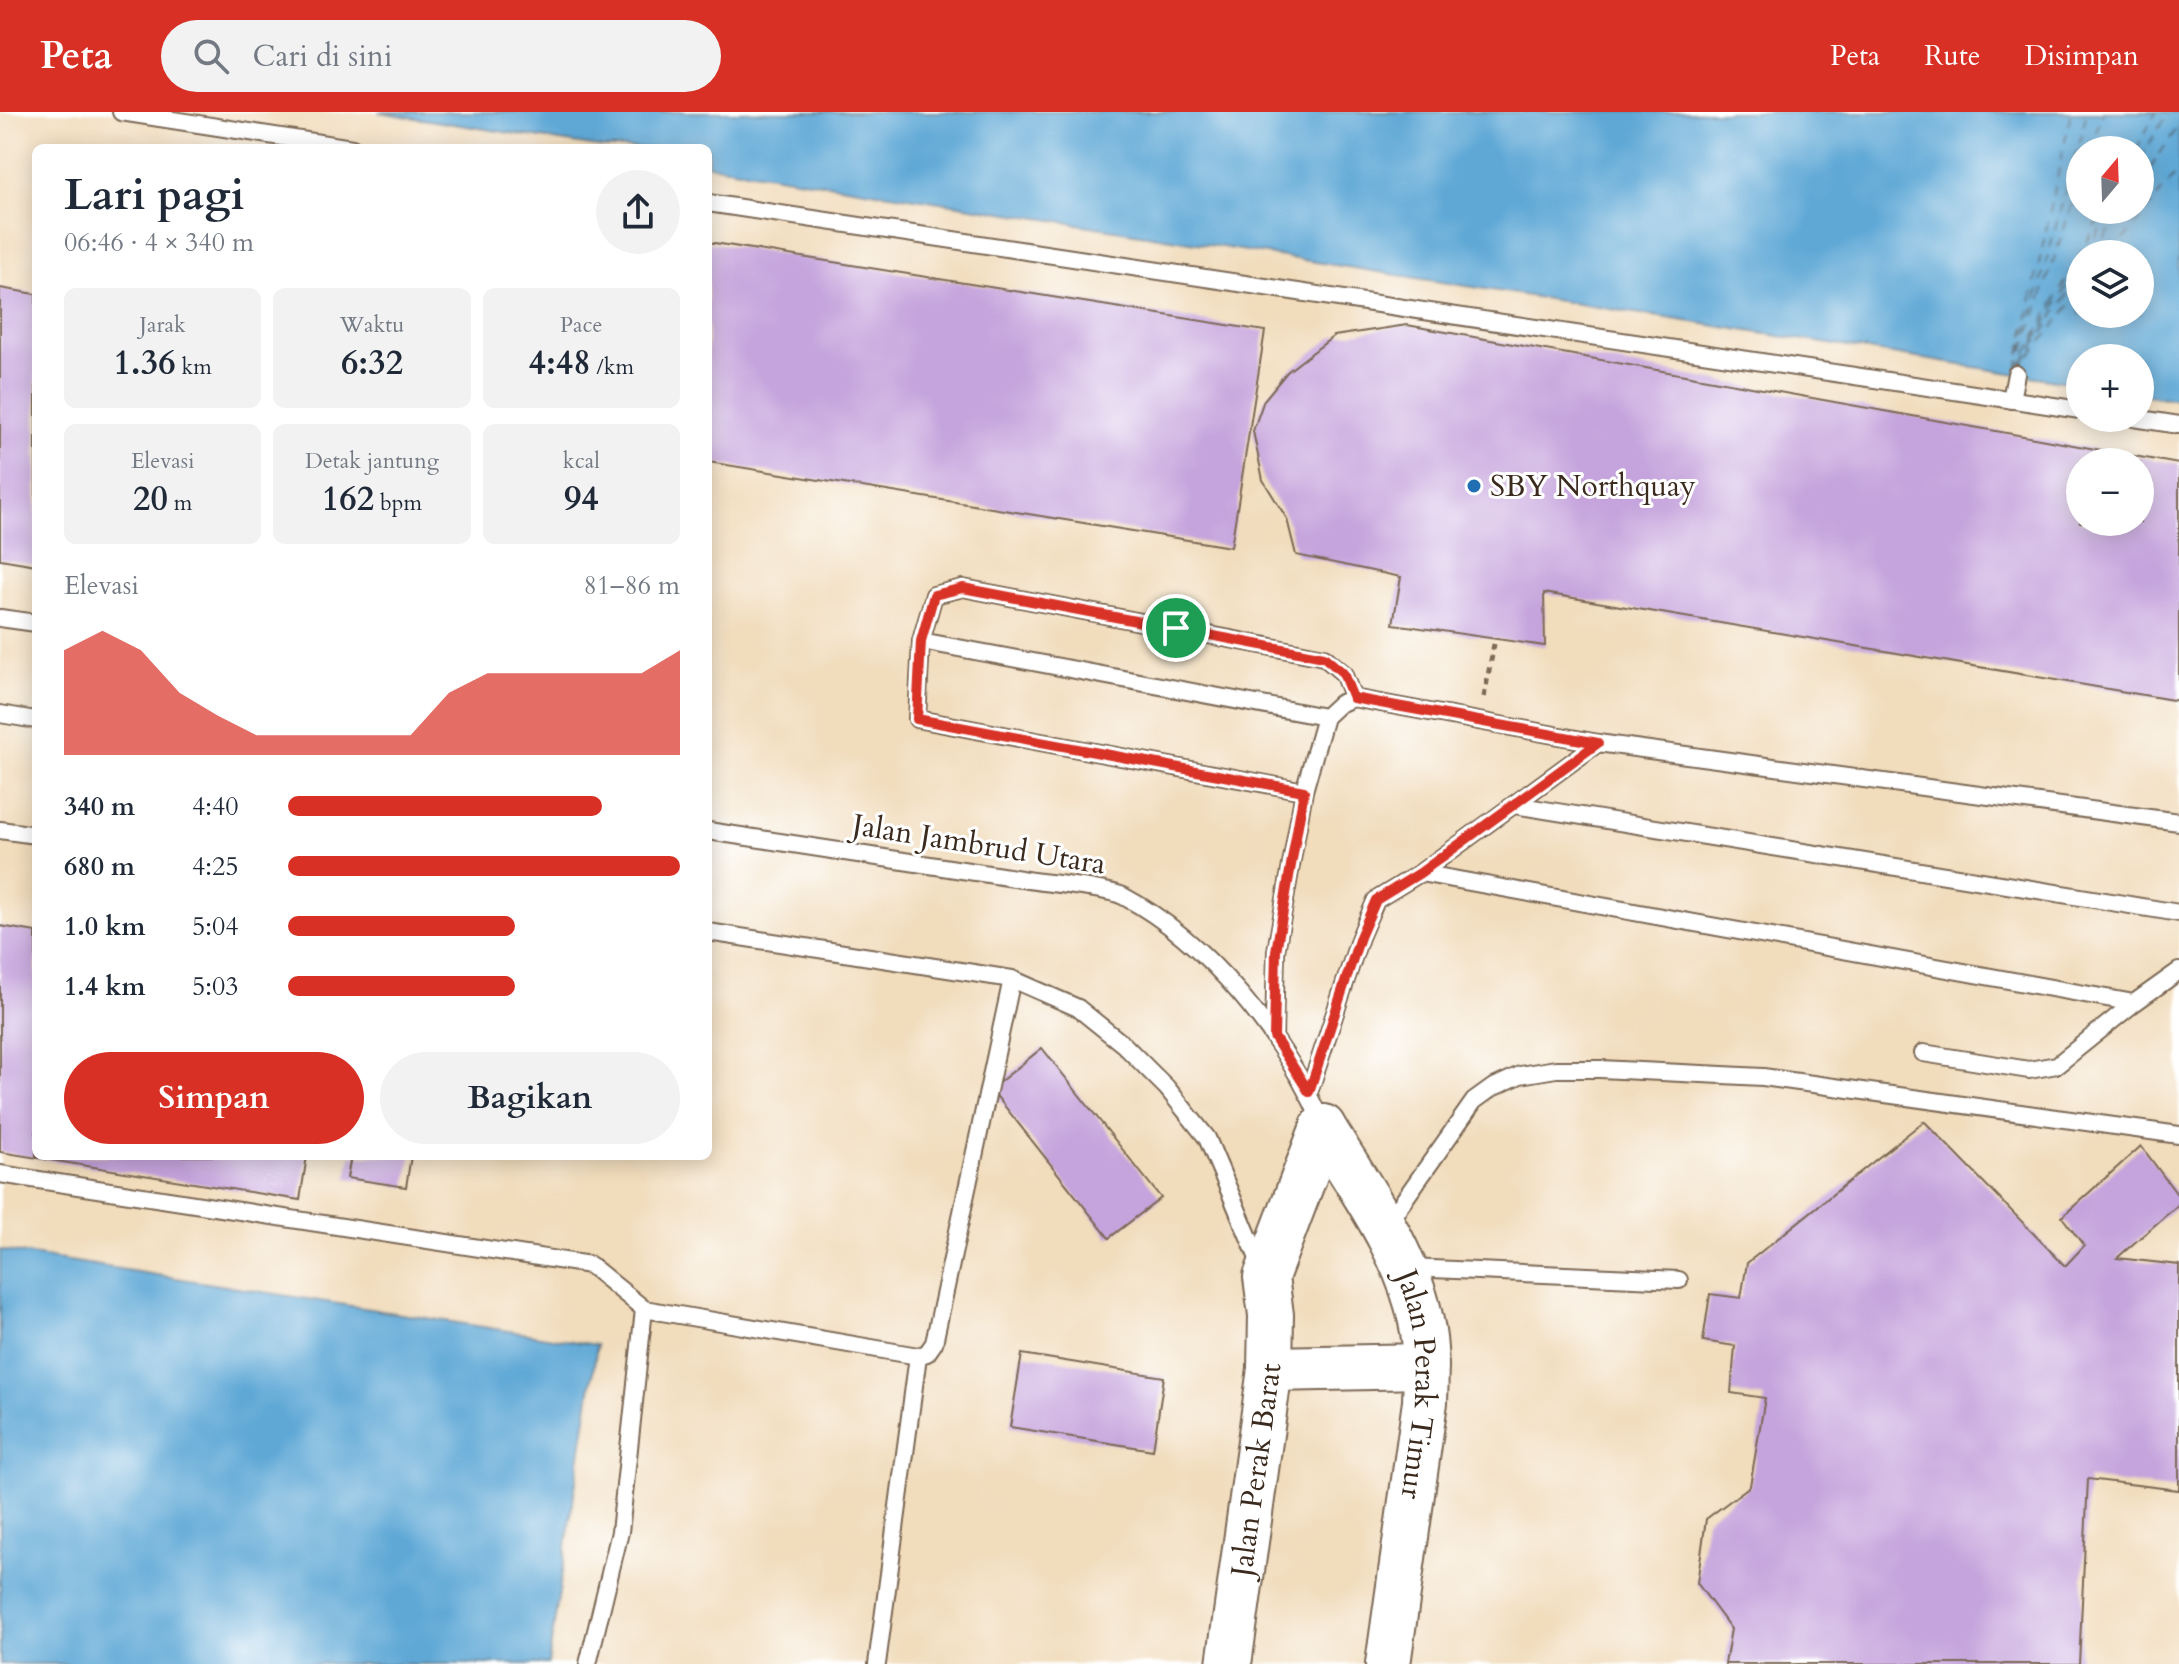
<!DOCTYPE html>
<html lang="id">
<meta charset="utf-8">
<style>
body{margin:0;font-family:Cardo,serif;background:#f2f2f3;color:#1f2937;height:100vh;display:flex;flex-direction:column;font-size:30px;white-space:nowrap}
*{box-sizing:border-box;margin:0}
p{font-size:26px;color:#747a83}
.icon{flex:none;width:44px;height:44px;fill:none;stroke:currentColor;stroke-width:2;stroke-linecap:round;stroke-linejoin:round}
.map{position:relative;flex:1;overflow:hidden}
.drawer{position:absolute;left:32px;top:32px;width:680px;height:1016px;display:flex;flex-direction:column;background:#fff;border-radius:12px;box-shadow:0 4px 20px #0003}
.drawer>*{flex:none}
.needle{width:52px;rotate:19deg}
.tools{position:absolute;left:2066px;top:24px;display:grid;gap:16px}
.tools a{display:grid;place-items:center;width:88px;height:88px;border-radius:50%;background:#fff;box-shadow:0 4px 20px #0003;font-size:40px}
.pin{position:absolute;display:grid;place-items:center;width:68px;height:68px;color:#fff;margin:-34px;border:4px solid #fff;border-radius:50%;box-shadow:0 2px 8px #0007}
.round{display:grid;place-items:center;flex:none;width:84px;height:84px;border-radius:42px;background:#f2f2f3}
.overview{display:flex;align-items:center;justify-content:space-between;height:136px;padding:0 32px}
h1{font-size:44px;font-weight:700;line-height:60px}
.metrics{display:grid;grid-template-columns:repeat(3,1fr);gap:12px;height:136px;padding:8px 32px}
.metrics div{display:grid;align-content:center;border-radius:12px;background:#f2f2f3;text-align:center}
.metrics b{font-size:34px;font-weight:700}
.metrics small{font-size:22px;font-weight:400}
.metrics p{font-size:22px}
.chart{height:224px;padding:16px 32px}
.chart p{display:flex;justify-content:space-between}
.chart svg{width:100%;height:144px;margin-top:8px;fill:#d93025;opacity:.7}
.action{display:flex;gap:16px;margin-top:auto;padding:16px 32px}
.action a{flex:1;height:92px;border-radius:48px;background:#d93025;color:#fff;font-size:32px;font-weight:700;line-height:92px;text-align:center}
.action a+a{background:#f2f2f3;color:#1f2937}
ul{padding:0 32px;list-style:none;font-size:26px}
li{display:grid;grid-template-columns:128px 96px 1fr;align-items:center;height:60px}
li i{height:20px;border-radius:10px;background:#d93025}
header{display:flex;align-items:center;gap:48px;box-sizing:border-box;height:112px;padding:0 40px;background:#d93025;color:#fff}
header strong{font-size:38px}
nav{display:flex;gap:44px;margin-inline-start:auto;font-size:28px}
.search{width:560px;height:72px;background:#f2f2f3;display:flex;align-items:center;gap:20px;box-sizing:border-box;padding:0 28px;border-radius:44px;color:#747a83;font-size:30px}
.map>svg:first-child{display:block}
</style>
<header>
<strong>Peta</strong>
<div class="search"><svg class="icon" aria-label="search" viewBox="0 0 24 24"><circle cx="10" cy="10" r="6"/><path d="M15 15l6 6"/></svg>Cari di sini</div>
<nav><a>Peta</a><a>Rute</a><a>Disimpan</a></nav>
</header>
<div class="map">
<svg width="2179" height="1552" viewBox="0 0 2179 1552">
<rect width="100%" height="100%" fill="#fff"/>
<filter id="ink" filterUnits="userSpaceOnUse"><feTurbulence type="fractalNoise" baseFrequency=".0125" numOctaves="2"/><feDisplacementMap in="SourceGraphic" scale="16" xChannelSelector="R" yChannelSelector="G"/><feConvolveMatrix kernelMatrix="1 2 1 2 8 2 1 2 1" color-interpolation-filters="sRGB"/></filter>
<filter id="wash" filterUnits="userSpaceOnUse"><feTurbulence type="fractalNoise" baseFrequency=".006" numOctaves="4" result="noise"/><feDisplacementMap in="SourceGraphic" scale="32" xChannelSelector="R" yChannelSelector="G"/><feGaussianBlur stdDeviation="1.8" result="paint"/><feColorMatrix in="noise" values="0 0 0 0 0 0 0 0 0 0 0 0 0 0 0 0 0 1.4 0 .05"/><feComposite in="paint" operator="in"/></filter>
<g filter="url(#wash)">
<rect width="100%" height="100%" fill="#f1dcbb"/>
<path fill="#5fa8d6" stroke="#4d697a" stroke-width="2" fill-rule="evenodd" d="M 378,0 L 2179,0 L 2179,288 L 2140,282 L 2140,246 L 2080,246 L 2080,272 L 708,53 L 708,36 L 604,36 ZM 2080,38 L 2140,38 L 2140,98 L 2080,98 ZM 2080,142 L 2140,142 L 2140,202 L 2080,202 Z
M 0,1138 L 597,1233 L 548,1552 L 0,1552 Z"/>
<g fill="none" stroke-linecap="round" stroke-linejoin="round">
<path stroke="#495c68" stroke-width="2" stroke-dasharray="10 8" stroke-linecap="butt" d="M 2090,38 L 2103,0
M 2136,38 L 2156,0
M 2140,48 L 2168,0
M 2140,72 L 2179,13
M 2086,142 L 2111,98
M 2094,142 L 2123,98
M 2112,142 L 2179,58
M 2035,230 L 2080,151
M 2024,238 L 2080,68
M 2020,242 L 2071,0
M 2023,251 L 2080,164
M 2017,257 L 2087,0
M 2018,257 L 2104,98
M 2019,258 L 2080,181"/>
</g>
<g id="blocks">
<path fill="#c5a3dc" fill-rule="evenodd" d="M 708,130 L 1265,219 L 1231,435 L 708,350 Z
M 0,176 L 36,182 L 36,453 L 0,447 Z
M 1407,213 L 2179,352 L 2179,589 L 1544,481 L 1545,534 L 1393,512 L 1401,465 L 1296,443 L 1287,407 L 1263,368 L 1253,319 L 1264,288 L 1287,260 L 1334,224 ZM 2080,350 L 2140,350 L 2140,410 L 2080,410 Z
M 0,814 L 36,820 L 36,1044 L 307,1044 L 300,1088 L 0,1040 Z
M 1042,936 L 1161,1086 L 1109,1126 L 991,977 Z
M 1924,1009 L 2065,1154 L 2084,1134 L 2062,1105 L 2141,1034 L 2179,1085 L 2179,1092 L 2117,1146 L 2179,1153 L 2179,1378 L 2088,1367 L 2079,1552 L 1725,1552 L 1731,1517 L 1697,1471 L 1706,1407 L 1750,1374 L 1765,1286 L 1731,1281 L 1735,1234 L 1703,1229 L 1710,1182 L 1741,1186 L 1747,1151 Z
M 351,1044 L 411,1044 L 406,1075 L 347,1066 Z
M 1022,1242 L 1164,1265 L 1153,1338 L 1010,1315 Z"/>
</g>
</g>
<g filter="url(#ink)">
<use href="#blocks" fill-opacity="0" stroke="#7b6855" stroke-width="2"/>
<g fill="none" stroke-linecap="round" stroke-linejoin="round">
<defs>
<path id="service" d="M 121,0 L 352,36
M 708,91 L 2080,298
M 2011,288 L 2016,262
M 2134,306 L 2179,313
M 0,506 L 36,511
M 921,529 L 1325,605
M 0,602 L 36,608
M 1304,679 L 917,607 L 921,529 L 934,483 L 963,476 L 1324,545 L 1343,561 L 1353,586
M 1514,693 L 2179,801
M 0,718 L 36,723
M 708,719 C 812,735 917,751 1021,767 C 1043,771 1107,776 1123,784 C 1208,829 1286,926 1323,1014
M 1420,761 L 2134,891
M 708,820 L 1012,867 L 1078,896 L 1124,933 L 1167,976 L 1207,1026 L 1262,1156
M 1274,925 L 1276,839 L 1304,679 L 1325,605 L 1339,592 L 1353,586 L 1598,631 L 2179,710
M 1923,941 L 2029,958 L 2057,953 L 2134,891 L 2179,859
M 1309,980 L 1360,825 L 1376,788 L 1420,761 L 1598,631
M 0,1062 L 590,1153 L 644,1197 L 918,1244 L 927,1241 L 934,1231 L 1012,867
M 1387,1112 L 1474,989 L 1492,976 L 1520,963 L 1556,957 L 1600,957 L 1763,965 L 2179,1023
M 1409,1156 L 1679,1168
M 588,1552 L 620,1420 L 644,1197
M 877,1552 L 918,1244"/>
<g id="trunk">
<path id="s1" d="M 1323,1015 C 1359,1075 1407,1139 1421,1209 C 1427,1235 1426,1263 1425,1290 L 1388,1552"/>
<path d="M 1270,1257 L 1426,1254"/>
<path id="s2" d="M 1229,1552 L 1270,1257 L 1271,1203 L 1266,1165 L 1323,1015"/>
</g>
</defs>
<use href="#service" stroke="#7b6855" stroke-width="20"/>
<use href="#trunk" stroke="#7b6855" stroke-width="48"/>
<path stroke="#7b6855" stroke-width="5" stroke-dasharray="6 6" stroke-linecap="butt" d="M 1484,585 L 1495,527"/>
<use href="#service" stroke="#fff" stroke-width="16"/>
<use href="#trunk" stroke="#fff" stroke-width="44"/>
</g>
</g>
<g fill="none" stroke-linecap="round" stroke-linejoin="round" filter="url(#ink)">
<defs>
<path id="route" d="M 963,476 L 1324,545 L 1343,561 L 1353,586 L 1598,631 L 1420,761 L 1376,788 L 1360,825 L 1309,980 L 1274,925 L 1276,839 L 1304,679 L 917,607 L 921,529 L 934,483 Z"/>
</defs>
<use href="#route" stroke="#fff" stroke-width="16"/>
<use href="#route" stroke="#d93025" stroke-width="10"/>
</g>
<circle fill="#1f6fb2" stroke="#fff" stroke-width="3" cx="1474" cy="374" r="8"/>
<g text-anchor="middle" stroke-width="6" stroke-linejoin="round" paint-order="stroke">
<g font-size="30" fill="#3b2a1e" stroke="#fff" text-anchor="start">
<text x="1490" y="384">SBY Northquay</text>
</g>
<g font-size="30" fill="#3b2a1e" stroke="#fff">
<text transform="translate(979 732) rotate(9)" y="10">Jalan Jambrud Utara</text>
<text dy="10" stroke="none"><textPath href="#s1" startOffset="282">Jalan Perak Timur</textPath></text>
<text dy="10" stroke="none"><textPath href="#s2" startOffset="196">Jalan Perak Barat</textPath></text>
</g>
</g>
</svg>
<div class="tools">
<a><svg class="needle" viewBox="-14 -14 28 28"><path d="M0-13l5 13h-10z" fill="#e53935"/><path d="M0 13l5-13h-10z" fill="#747a83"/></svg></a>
<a><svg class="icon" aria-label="layers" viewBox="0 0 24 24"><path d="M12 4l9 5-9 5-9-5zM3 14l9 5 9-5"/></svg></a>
<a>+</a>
<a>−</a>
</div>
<div class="pin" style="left:1176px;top:516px;background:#1e9e55"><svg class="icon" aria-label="arrive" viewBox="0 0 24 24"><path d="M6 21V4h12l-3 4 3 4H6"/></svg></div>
<section class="drawer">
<div class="overview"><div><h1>Lari pagi</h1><p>06:46 · 4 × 340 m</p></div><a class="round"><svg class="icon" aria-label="share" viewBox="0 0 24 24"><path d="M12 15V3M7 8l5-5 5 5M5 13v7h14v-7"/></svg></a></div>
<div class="metrics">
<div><p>Jarak</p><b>1.36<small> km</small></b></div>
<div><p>Waktu</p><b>6:32</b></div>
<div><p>Pace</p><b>4:48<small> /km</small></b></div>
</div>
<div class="metrics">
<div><p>Elevasi</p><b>20<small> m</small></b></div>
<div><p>Detak jantung</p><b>162<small> bpm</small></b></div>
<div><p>kcal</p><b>94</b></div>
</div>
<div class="chart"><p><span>Elevasi</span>81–86 m</p>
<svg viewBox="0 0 160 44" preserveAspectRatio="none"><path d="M0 44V12L10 6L20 12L30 25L40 32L50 38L60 38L70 38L80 38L90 38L100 25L110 19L120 19L130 19L140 19L150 19L160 12V44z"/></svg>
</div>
<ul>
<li><b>340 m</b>4:40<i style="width:80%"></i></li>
<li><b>680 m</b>4:25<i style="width:100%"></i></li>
<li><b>1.0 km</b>5:04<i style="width:58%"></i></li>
<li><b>1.4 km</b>5:03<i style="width:58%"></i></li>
</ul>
<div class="action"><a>Simpan</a><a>Bagikan</a></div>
</section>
</div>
